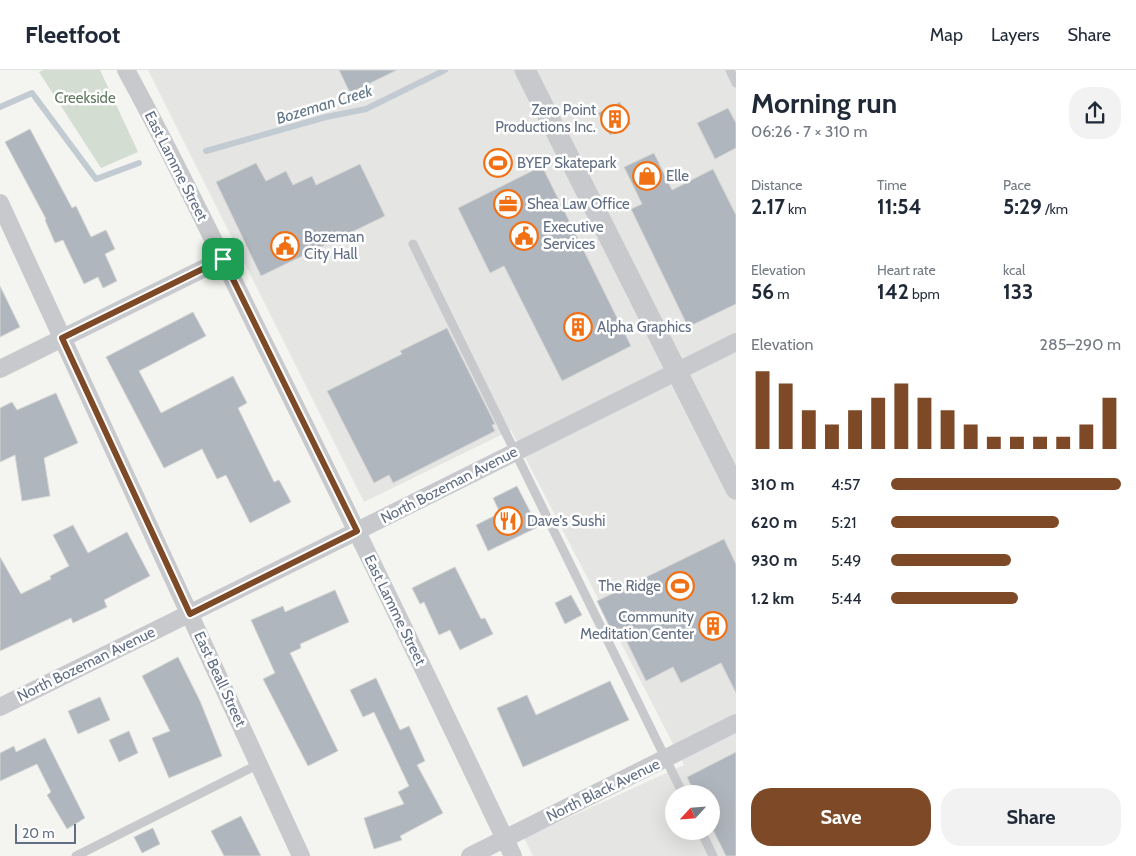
<!DOCTYPE html>
<meta charset="utf-8">
<style>
body{margin:0;font-family:Cabin,sans-serif;background:#f2f2f3;color:#1f2937;height:100vh;display:flex;flex-direction:column;font-size:19px;white-space:nowrap}
*{box-sizing:border-box;margin:0}
p{font-size:16px;color:#747a83}
.icon{flex:none;width:28px;height:28px;fill:none;stroke:currentColor;stroke-width:2;stroke-linecap:round;stroke-linejoin:round}
.map{position:relative;flex:1;overflow:hidden}
.sheet{display:flex;flex-direction:column;background:#fff;width:400px}
.sheet>*{flex:none}
.needle{width:32px;rotate:244deg}
.controls{position:absolute;left:665px;top:715px;display:grid;gap:10px}
.controls a{display:grid;place-items:center;width:55px;height:55px;border-radius:50%;background:#fff;box-shadow:0 5px 20px #0002;font-size:25px}
.scale{position:absolute;left:15px;bottom:12px;width:61px;box-sizing:border-box;padding-left:5px;border:2px solid #616e84;border-top:0;font-size:14px;line-height:18px;white-space:nowrap;color:#616e84;-webkit-text-stroke:4px #fff;paint-order:stroke}
.pin{position:absolute;display:grid;place-items:center;width:42px;height:42px;color:#fff;margin:-21px;border-radius:10px;box-shadow:0 2px 8px #0006}
.round{display:grid;place-items:center;flex:none;width:52px;height:52px;border-radius:20px;background:#f2f2f3}
.head{display:flex;align-items:center;justify-content:space-between;height:85px;padding:0 15px}
h1{font-size:28px;font-weight:700;line-height:38px}
.stats{display:grid;grid-template-columns:repeat(3,1fr);gap:8px;height:85px;padding:5px 15px}
.stats div{display:grid;align-content:center}
.stats b{font-size:21px;font-weight:700}
.stats small{font-size:14px;font-weight:400}
.stats p{font-size:14px}
.chart{height:140px;padding:10px 15px}
.chart p{display:flex;justify-content:space-between}
.chart svg{width:100%;height:90px;margin-top:5px;stroke:#7d4927;stroke-width:6}
.primary-button{display:flex;gap:10px;margin-top:auto;padding:10px 15px}
.primary-button a{flex:1;height:58px;border-radius:20px;background:#7d4927;color:#fff;font-size:20px;font-weight:700;line-height:58px;text-align:center}
.primary-button a+a{background:#f2f2f3;color:#1f2937}
ul{padding:0 15px;list-style:none;font-size:16px}
li{display:grid;grid-template-columns:80px 60px 1fr;align-items:center;height:38px}
li i{height:12px;border-radius:6px;background:#7d4927}
header{display:flex;align-items:center;gap:30px;box-sizing:border-box;height:70px;padding:0 25px;background:#fff;border-bottom:1px solid #e0e1e3}
header strong{font-size:24px}
nav{display:flex;gap:28px;margin-inline-start:auto;font-size:18px}
main{display:flex;flex:1;min-height:0}
.map>svg:first-child{display:block}
</style>
<header>
<strong>Fleetfoot</strong>
<nav><a>Map</a><a>Layers</a><a>Share</a></nav>
</header>
<main>
<div class="map">
<svg width="736" height="786" viewBox="0 0 736 786">
<rect width="100%" height="100%" fill="#f4f5f0"/>
<path fill="#e5e5e4" fill-rule="evenodd" d="M 148,0 L 736,0 L 736,786 L 533,786 L 524,768 L 684,695 L 511,360 L 364,432 ZM 674,724 L 711,724 L 711,761 L 674,761 Z"/>
<path fill="#d3ddd1" d="M 44,0 L 100,0 L 138,82 L 101,98 L 39,2 Z"/>
<g fill="none" stroke-linecap="round" stroke-linejoin="round">
<path stroke="#c3cbd2" stroke-width="6" d="M 0,37 L 32,23 L 96,109 L 139,93
M 206,81 L 326,47 L 366,39 L 445,0"/>
</g>
<path fill="#b0b6bd" stroke="#d5d6d3" d="M 339,0 L 397,0 L 350,23 Z
M 620,32 L 631,54 L 610,65 L 598,43 Z
M 728,38 L 736,53 L 736,78 L 715,89 L 697,53 Z
M 30,59 L 72,138 L 76,136 L 91,167 L 106,160 L 115,179 L 105,184 L 117,211 L 103,218 L 98,207 L 84,214 L 63,170 L 55,173 L 45,150 L 46,149 L 5,72 Z
M 654,83 L 672,120 L 713,99 L 736,145 L 736,234 L 688,257 L 631,139 L 642,134 L 624,97 Z
M 256,93 L 266,111 L 286,101 L 293,115 L 312,106 L 316,115 L 360,94 L 385,146 L 261,206 L 216,112 Z
M 542,96 L 631,276 L 562,311 L 504,196 L 490,203 L 458,138 Z
M 0,216 L 20,257 L 0,267 Z
M 193,242 L 206,266 L 139,301 L 161,343 L 233,306 L 247,333 L 238,338 L 274,412 L 279,410 L 291,432 L 250,453 L 226,405 L 217,409 L 202,379 L 164,398 L 106,287 Z
M 447,258 L 495,354 L 492,355 L 495,361 L 393,413 L 389,405 L 374,413 L 327,321 L 402,284 L 400,281 Z
M 56,323 L 78,373 L 44,388 L 50,426 L 22,431 L 15,385 L 0,392 L 0,338 L 12,332 L 17,340 Z
M 517,416 L 538,457 L 488,481 L 476,455 L 500,443 L 493,428 Z
M 73,455 L 88,483 L 127,462 L 150,506 L 104,530 L 107,537 L 73,553 L 71,548 L 0,581 L 0,487 L 21,524 L 51,509 L 50,506 L 69,496 L 53,465 Z
M 724,469 L 736,494 L 736,623 L 721,593 L 681,613 L 673,597 L 646,611 L 622,562 L 614,566 L 597,531 Z
M 455,497 L 481,549 L 485,548 L 493,564 L 460,580 L 450,560 L 439,565 L 424,532 L 420,534 L 412,518 Z
M 335,520 L 349,552 L 300,574 L 301,578 L 290,583 L 338,681 L 308,696 L 263,609 L 275,603 L 251,550 L 283,536 L 285,542 Z
M 571,525 L 582,545 L 565,554 L 555,533 Z
M 178,587 L 200,631 L 222,686 L 169,708 L 152,668 L 170,661 L 142,606 Z
M 376,608 L 400,660 L 409,656 L 425,691 L 417,695 L 443,743 L 400,766 L 402,770 L 374,779 L 364,748 L 404,734 L 398,722 L 409,716 L 374,642 L 363,647 L 350,620 Z
M 610,611 L 629,650 L 523,697 L 497,638 L 527,625 L 536,645 Z
M 100,627 L 110,650 L 78,664 L 68,641 Z
M 129,661 L 138,683 L 119,692 L 109,670 Z
M 45,668 L 85,748 L 67,759 L 47,725 L 51,722 L 37,694 L 0,711 L 0,683 L 14,676 L 16,682 Z
M 736,682 L 736,786 L 726,786 L 711,756 L 711,724 L 695,724 L 687,707 Z
M 241,746 L 261,786 L 224,786 L 211,761 Z
M 153,758 L 160,774 L 142,783 L 134,767 Z"/>
<g fill="none" stroke-linecap="round" stroke-linejoin="round">
<path stroke="#c7c9cd" stroke-width="9" d="M 730,0 L 736,13
M 413,174 L 683,724
M 701,761 L 713,786
M 76,786 L 259,694"/>
<path stroke="#c7c9cd" stroke-width="18" d="M 126,0 C 177,93 222,188 269,283 C 352,450 433,618 513,786
M 0,133 L 301,786
M 0,299 L 223,189
M 0,637 L 357,461 L 736,272
M 470,786 L 736,653"/>
<path stroke="#c7c9cd" stroke-width="21" d="M 525,0 L 736,419"/>
</g>
<g fill="none" stroke-linecap="round" stroke-linejoin="round">
<defs>
<path id="route" d="M 223,189 L 357,461 L 190,544 L 62,268 Z"/>
</defs>
<use href="#route" stroke="#fff" stroke-width="10"/>
<use href="#route" stroke="#7d4927" stroke-width="6"/>
</g>
<defs>
<symbol id="building-ring" viewBox="-11 -11 22 22"><circle r="9.5" fill="#fff" stroke="#f17014" stroke-width="1.5"/><path d="M-4-6H4V6H1V3H-1V6H-4ZM-2.5-4.3h1.7v1.8h-1.7ZM.8-4.3h1.7v1.8H.8ZM-2.5-1h1.7V.8h-1.7ZM.8-1h1.7V.8H.8Z" fill="#f17014"/></symbol>
<symbol id="stadium-ring" viewBox="-11 -11 22 22"><circle r="9.5" fill="#fff" stroke="#f17014" stroke-width="1.5"/><path d="M0-5a6.5 5 0 1 0 0 10a6.5 5 0 1 0 0-10ZM-3.5-1.8h7v3.6h-7Z" fill="#f17014"/></symbol>
<symbol id="shop-ring" viewBox="-11 -11 22 22"><circle r="9.5" fill="#fff" stroke="#f17014" stroke-width="1.5"/><path d="M-5-2.5h2.3a2.7 3.5 0 0 1 5.4 0H5L5.5 6h-11ZM-1.5-2.5h3a1.5 2.3 0 0 0-3 0Z" fill="#f17014"/></symbol>
<symbol id="office-ring" viewBox="-11 -11 22 22"><circle r="9.5" fill="#fff" stroke="#f17014" stroke-width="1.5"/><path d="M-6-3h4V-5.5h4V-3h4V5H-6ZM-1-4.5V-3h2v-1.5ZM-6 0V1H6V0Z" fill="#f17014"/></symbol>
<symbol id="civic-ring" viewBox="-11 -11 22 22"><circle r="9.5" fill="#fff" stroke="#f17014" stroke-width="1.5"/><path d="M-.6-6.5H3V-4.5H.6V-3L4-1V1h2V6H-6V1h2V-1L-.6-3ZM-1.2 2.5V6h2.4V2.5Z" fill="#f17014"/></symbol>
<symbol id="restaurant-ring" viewBox="-11 -11 22 22"><circle r="9.5" fill="#fff" stroke="#f17014" stroke-width="1.5"/><path d="M-5-6h1v4h1v-4h1v4h1v-4h1v5L-1.5 .5V6h-2V.5L-5-1ZM5-6V6H3V1.5H1.5Q1.5-4 5-6Z" fill="#f17014"/></symbol>
</defs>
<g fill-rule="evenodd">
<use href="#building-ring" x="599" y="33" width="32" height="32"/>
<use href="#stadium-ring" x="482" y="77" width="32" height="32"/>
<use href="#shop-ring" x="631" y="90" width="32" height="32"/>
<use href="#office-ring" x="492" y="118" width="32" height="32"/>
<use href="#civic-ring" x="508" y="150" width="32" height="32"/>
<use href="#civic-ring" x="269" y="160" width="32" height="32"/>
<use href="#building-ring" x="562" y="241" width="32" height="32"/>
<use href="#restaurant-ring" x="492" y="435" width="32" height="32"/>
<use href="#stadium-ring" x="664" y="500" width="32" height="32"/>
<use href="#building-ring" x="697" y="540" width="32" height="32"/>
</g>
<g text-anchor="middle" stroke-width="5" stroke-linejoin="round" paint-order="stroke">
<g font-size="15" fill="#617b60" stroke="#fff">
<text x="85" y="33">Creekside</text>
</g>
<g font-size="15" fill="#616e84" stroke="#fff" text-anchor="start">
<text x="596" y="45" text-anchor="end">Zero Point<tspan x="596" dy="17">Productions Inc.</tspan></text>
<text x="517" y="98">BYEP Skatepark</text>
<text x="666" y="111">Elle</text>
<text x="527" y="139">Shea Law Office</text>
<text x="543" y="162">Executive<tspan x="543" dy="17">Services</tspan></text>
<text x="304" y="172">Bozeman<tspan x="304" dy="17">City Hall</tspan></text>
<text x="597" y="262">Alpha Graphics</text>
<text x="527" y="456">Dave's Sushi</text>
<text x="661" y="521" text-anchor="end">The Ridge</text>
<text x="694" y="552" text-anchor="end">Community<tspan x="694" dy="17">Meditation Center</tspan></text>
</g>
<g font-size="15" fill="#616e84" stroke="#fff">
<text transform="translate(176 96) rotate(63)" y="5">East Lamme Street</text>
<text transform="translate(449 415) rotate(-27)" y="5">North Bozeman Avenue</text>
<text transform="translate(395 540) rotate(64)" y="5">East Lamme Street</text>
<text transform="translate(86 594) rotate(-26)" y="5">North Bozeman Avenue</text>
<text transform="translate(220 609) rotate(65)" y="5">East Beall Street</text>
<text transform="translate(603 720) rotate(-26)" y="5">North Black Avenue</text>
</g>
<g font-size="16" font-style="italic" fill="#617789" stroke="#fff">
<text transform="translate(324 34) rotate(-17)" y="6">Bozeman Creek</text>
</g>
</g>
</svg>
<div class="controls">
<a><svg class="needle" viewBox="-14 -14 28 28"><path d="M0-13l5 13h-10z" fill="#e53935"/><path d="M0 13l5-13h-10z" fill="#747a83"/></svg></a>
</div>
<div class="scale">20 m</div>
<div class="pin" style="left:223px;top:189px;background:#1e9e55"><svg class="icon" aria-label="arrive" viewBox="0 0 24 24"><path d="M6 21V4h12l-3 4 3 4H6"/></svg></div>
</div>
<section class="sheet">
<div class="head"><div><h1>Morning run</h1><p>06:26 · 7 × 310 m</p></div><a class="round"><svg class="icon" aria-label="share" viewBox="0 0 24 24"><path d="M12 15V3M7 8l5-5 5 5M5 13v7h14v-7"/></svg></a></div>
<div class="stats">
<div><p>Distance</p><b>2.17<small> km</small></b></div>
<div><p>Time</p><b>11:54</b></div>
<div><p>Pace</p><b>5:29<small> /km</small></b></div>
</div>
<div class="stats">
<div><p>Elevation</p><b>56<small> m</small></b></div>
<div><p>Heart rate</p><b>142<small> bpm</small></b></div>
<div><p>kcal</p><b>133</b></div>
</div>
<div class="chart"><p><span>Elevation</span>285–290 m</p>
<svg viewBox="0 0 160 44" preserveAspectRatio="none"><path d="M5 44V6M15 44V12M25 44V25M35 44V32M45 44V25M55 44V19M65 44V12M75 44V19M85 44V25M95 44V32M105 44V38M115 44V38M125 44V38M135 44V38M145 44V32M155 44V19"/></svg>
</div>
<ul>
<li><b>310 m</b>4:57<i style="width:100%"></i></li>
<li><b>620 m</b>5:21<i style="width:73%"></i></li>
<li><b>930 m</b>5:49<i style="width:52%"></i></li>
<li><b>1.2 km</b>5:44<i style="width:55%"></i></li>
</ul>
<div class="primary-button"><a>Save</a><a>Share</a></div>
</section>
</main>
